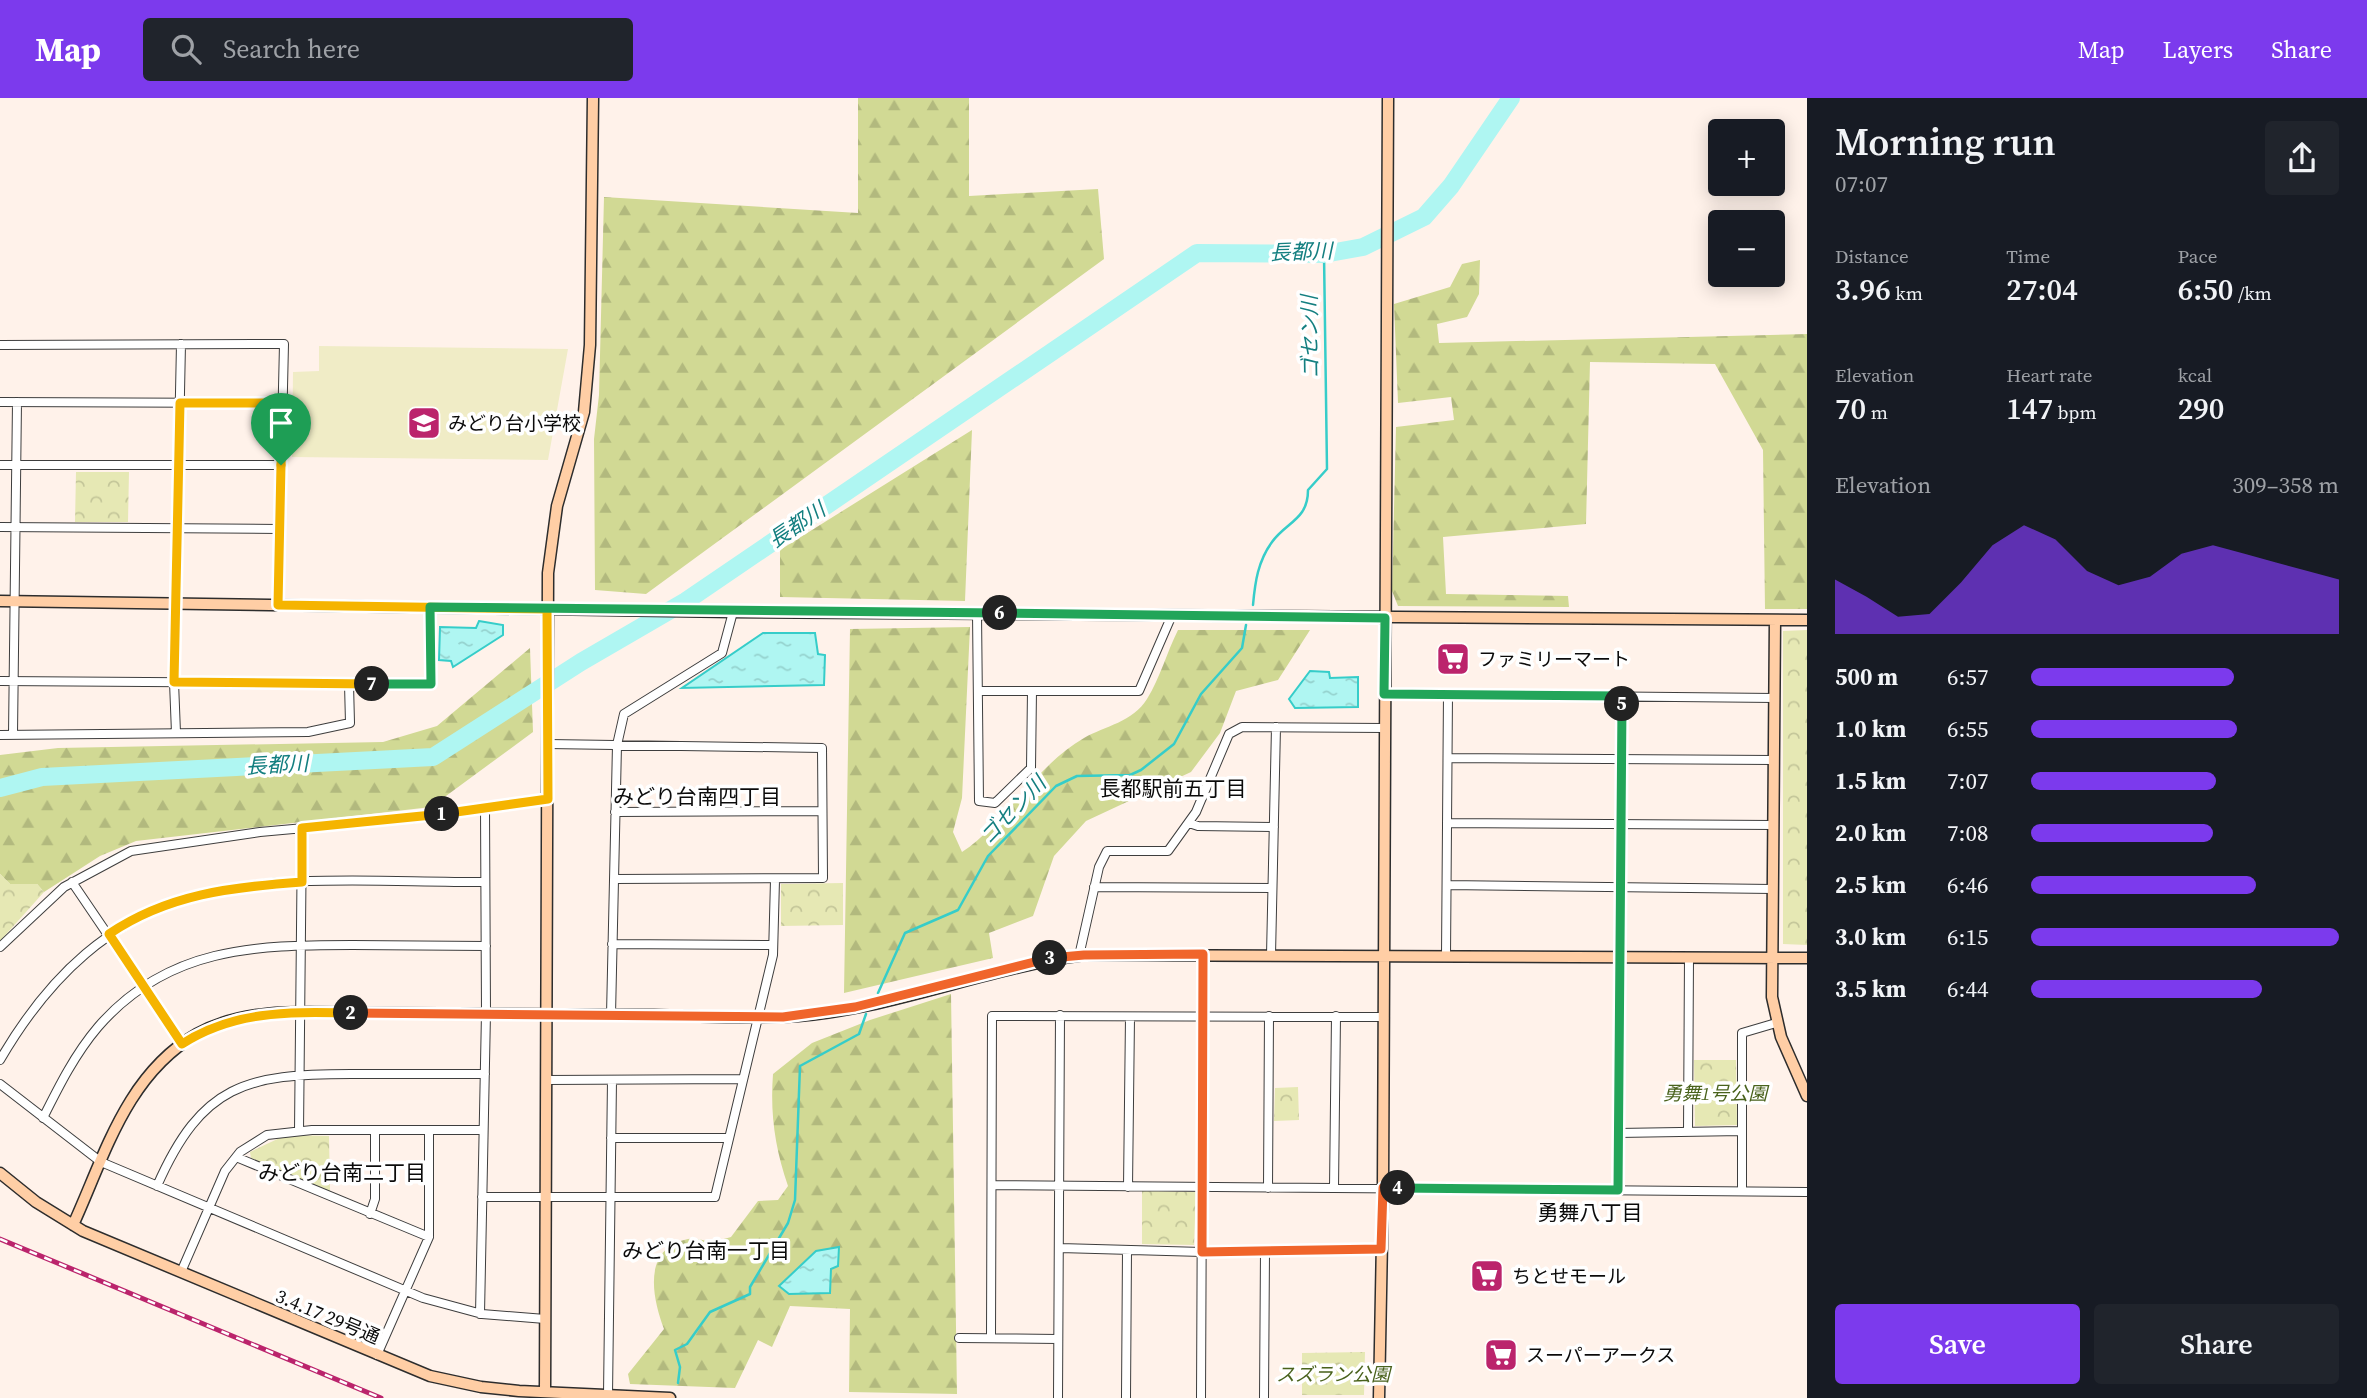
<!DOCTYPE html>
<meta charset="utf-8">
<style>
body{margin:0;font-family:"Source Serif 4","Noto Sans JP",serif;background:#20242c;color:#f1f3f6;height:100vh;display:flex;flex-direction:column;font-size:26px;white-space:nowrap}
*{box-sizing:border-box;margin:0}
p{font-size:23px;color:#9ea1a6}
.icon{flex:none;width:38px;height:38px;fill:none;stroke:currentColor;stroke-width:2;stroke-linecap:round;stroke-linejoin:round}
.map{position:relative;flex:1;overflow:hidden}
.drawer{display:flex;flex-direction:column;background:#171b24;width:560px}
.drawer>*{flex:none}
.controls{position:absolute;left:1708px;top:21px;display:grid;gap:14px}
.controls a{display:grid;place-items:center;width:77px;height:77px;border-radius:7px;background:#171b24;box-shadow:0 4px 18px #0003;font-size:35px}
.pin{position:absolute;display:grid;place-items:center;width:60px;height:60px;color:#fff;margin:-72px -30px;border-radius:50% 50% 50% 0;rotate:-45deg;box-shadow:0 0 7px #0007}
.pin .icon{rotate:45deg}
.km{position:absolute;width:35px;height:35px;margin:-18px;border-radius:50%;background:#222;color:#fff;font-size:19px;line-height:35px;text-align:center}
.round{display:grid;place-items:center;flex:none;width:74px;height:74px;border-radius:7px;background:#20242c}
.headline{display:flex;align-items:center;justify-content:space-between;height:119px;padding:0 28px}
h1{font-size:38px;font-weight:600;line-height:52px}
.metrics{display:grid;grid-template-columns:repeat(3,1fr);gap:10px;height:119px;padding:7px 28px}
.metrics div{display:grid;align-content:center}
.metrics b{font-size:30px;font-weight:600}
.metrics small{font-size:19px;font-weight:400}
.metrics p{font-size:19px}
.chart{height:196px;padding:14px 28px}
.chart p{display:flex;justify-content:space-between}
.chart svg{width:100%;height:126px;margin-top:7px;fill:#7c3aed;opacity:.7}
.button{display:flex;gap:14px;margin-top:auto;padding:14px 28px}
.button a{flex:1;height:80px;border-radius:7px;background:#7c3aed;color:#fff;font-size:28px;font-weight:600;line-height:80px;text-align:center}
.button a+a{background:#20242c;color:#f1f3f6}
ul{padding:0 28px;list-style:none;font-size:23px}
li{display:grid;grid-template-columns:112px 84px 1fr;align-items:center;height:52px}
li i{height:18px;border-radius:9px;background:#7c3aed}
header{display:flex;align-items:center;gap:42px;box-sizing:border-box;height:98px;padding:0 35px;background:#7c3aed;color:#fff}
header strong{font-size:33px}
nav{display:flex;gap:38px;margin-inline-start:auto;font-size:24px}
.search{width:490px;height:63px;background:#20242c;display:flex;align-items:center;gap:18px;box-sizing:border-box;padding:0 24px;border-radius:7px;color:#9ea1a6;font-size:26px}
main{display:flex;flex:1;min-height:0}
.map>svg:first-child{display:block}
</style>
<header>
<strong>Map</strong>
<div class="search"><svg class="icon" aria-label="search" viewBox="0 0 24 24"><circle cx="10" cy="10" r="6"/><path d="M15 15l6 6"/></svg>Search here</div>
<nav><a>Map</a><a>Layers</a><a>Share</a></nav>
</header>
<main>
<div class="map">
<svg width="1807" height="1300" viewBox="0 0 1807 1300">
<defs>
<pattern id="forest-firs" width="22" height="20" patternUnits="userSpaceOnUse" patternTransform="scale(1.75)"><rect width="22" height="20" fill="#d1d994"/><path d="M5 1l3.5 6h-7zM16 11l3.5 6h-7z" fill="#b2b97e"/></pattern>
<pattern id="park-crowns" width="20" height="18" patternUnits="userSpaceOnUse" patternTransform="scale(1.75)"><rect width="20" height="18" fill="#e6e8b4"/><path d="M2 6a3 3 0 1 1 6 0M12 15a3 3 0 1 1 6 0" fill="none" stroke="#c4c699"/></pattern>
<pattern id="water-ripples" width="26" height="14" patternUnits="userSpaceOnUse" patternTransform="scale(1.75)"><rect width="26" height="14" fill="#aff6f2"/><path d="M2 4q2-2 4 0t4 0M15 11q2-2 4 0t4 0" fill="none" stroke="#95d2ce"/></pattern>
</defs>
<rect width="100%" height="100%" fill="#fff2ea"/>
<path fill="url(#forest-firs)" d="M 858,0 L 969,0 L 969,98 L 1098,91 L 1104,161 L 646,496 L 595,492 L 594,341 L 599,297 L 604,99 L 858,115 Z
M 1480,162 L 1479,196 L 1467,219 L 1437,226 L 1439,245 L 1807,236 L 1807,511 L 1765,511 L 1763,352 L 1715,266 L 1590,264 L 1586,426 L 1443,439 L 1446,496 L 1568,498 L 1569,509 L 1398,508 L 1392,493 L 1396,329 L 1454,322 L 1451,299 L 1398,305 L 1394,206 L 1450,189 L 1462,166 Z
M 972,332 L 965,503 L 780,499 L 780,452 Z
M 970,529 L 962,700 L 953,734 L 962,754 C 1006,725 1035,668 1084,640 C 1105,628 1133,624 1147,601 C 1160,580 1167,554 1178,532 L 1310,532 L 1278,582 L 1236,593 L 1220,635 L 1191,674 L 1086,723 L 1054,758 L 1033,818 L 989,835 L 993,860 L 844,895 L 850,531 Z
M 530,550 L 533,634 L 431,709 L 136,743 L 100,758 L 44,794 L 37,786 L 10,786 L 0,776 L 0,657 L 58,650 L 383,644 L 437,628 Z
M 951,896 L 957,1296 L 849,1294 L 850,1211 L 790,1208 L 772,1249 L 758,1242 L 735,1290 L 630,1286 L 628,1276 L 664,1231 C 652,1199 642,1150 688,1141 C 695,1139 703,1143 710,1143 C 717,1143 724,1141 731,1139 L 758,1103 L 778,1102 L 788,1088 C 775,1050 770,1016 773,976 L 812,945 L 870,922 Z"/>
<path fill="url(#park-crowns)" d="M 76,374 L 129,374 L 128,424 L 75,424 Z
M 1807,532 L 1807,847 L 1783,846 L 1783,533 Z
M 0,776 L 10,786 L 37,786 L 44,794 L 0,843 Z
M 843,785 L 843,827 L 781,828 L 781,786 Z
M 1694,962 L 1736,962 L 1737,1027 L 1695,1028 Z
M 1298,989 L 1299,1022 L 1274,1023 L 1275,990 Z
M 286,1037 L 329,1038 L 330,1094 L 251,1060 L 250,1054 Z
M 1142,1093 L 1196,1094 L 1194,1147 L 1142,1146 Z
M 1365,1254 L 1364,1297 L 1302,1297 L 1302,1255 Z"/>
<path fill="#f0ecc6" d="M 319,248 L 568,251 L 548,362 L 292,359 L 293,274 L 319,273 Z"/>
<path fill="url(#water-ripples)" stroke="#36cdc9" stroke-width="2" d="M 479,523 L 503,527 L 503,537 L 453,569 L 451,563 L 439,562 L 440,529 L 476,530 Z
M 763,535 L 815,535 L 818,556 L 825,557 L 824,587 L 682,590 Z
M 1310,573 L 1329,574 L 1330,580 L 1358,579 L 1358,609 L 1295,610 L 1289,601 Z
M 839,1149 L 838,1168 L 831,1171 L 830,1195 L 789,1196 L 779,1188 L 816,1153 Z"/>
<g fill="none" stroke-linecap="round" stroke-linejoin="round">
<path stroke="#36cdc9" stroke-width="2.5" d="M 1253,507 C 1255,484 1258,463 1272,444 C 1286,424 1308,422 1308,392 L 1327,371 L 1324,156
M 878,895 L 905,835 L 958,812 L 988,758 L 1056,688 L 1077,678 L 1130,677 L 1141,672 L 1174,646 L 1201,596 L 1242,550 L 1246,527
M 678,1285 L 680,1269 L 675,1252 L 687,1246 L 710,1214 L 750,1196 L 750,1189 L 788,1125 L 795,1102 L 800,968 L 859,936 L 866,916"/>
<path stroke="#aff6f2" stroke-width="18" d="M 0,690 L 42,679 L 433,659 L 581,564 L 686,503 L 1197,155 L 1324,156 L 1363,149 L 1424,119 L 1451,88 L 1511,0"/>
<defs>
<path id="street" d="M 0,247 L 284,246 L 278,507
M 0,304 L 283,305
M 0,367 L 281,367
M 0,429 L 280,431
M 977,515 L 979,703 L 995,705 L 1031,670 L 1032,593
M 0,583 L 431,586 L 430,509
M 978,593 L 1139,593 L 1172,517
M 1384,596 L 1775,600
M 176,635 L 174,584 L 181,246
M 13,636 L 17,304
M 0,637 L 308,634 L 350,625 L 349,586
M 548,646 L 822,650 L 823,780 L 614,781
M 1448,660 L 1774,662
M 615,714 L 822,713
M 1189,725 L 1198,728 L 1274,729
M 1447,725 L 1774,727
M 72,784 L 182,946
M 1447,787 L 1773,791
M 1094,789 L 1272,790
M 612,846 L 773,847
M 0,849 L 64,789 L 131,753 L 260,734 L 426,719 L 548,701
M 1271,857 L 1276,629
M 1079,858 L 1099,769 L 1107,753 L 1168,753 L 1196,714 L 1229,636 L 1242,629 L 1384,630
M 1446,858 L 1448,596
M 611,917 L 617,647 L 624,616 L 722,555 L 733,514
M 0,962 C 122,753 275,784 485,784
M 546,982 L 742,981
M 0,986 L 101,1064 L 423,1200 L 482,1216 L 545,1221
M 43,1020 C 59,988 75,956 98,929 C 167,849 255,847 352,847 C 397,847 441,848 486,848
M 299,1033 L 302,730
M 1688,1034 L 1689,860
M 1618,1035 L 1742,1033
M 611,1040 L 728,1040
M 236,1059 L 429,1139
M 993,1087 L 1807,1094
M 157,1088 C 202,986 246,976 351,976 C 396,976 440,976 485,976
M 1128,1089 L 1130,919
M 1268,1090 L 1269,918
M 1334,1090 L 1336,918
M 1618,1092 L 1622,598
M 1742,1093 L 1742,935 L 1776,925
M 482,1099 L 715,1099 L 773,857 L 775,782
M 370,1116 L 375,1101 L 375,1032
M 1060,1150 L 1202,1154 L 1381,1151
M 181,1174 L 225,1073 L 240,1054 L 267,1037 L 312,1032 L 483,1032
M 480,1216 L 486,915 L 485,710
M 959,1240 L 1058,1241
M 991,1240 L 992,918 L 1382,919
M 377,1257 L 429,1139 L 429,1032
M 608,1297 L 612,982
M 1058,1300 L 1060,917
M 1126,1300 L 1127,1152
M 1201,1300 L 1203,856
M 1264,1300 L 1265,1153"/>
<path id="secondary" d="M 0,503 L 733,514 L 1807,522
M 1775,522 L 1772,899 L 1781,939 L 1807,998
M 0,1075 L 36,1104 L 83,1133 L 430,1278 L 481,1289 L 519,1293 L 670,1300
M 73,1127 C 105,1057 126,977 197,936 C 249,907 313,915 370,915 C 464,915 559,916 654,917 C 697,918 741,921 784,919 C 886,914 984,870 1084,857 L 1807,860
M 545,1294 L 548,475 L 557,408 L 584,314 L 590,247 L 593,0
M 1379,1300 L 1383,1090 L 1388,0"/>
</defs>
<use href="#street" stroke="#3e3e3e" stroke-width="10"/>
<use href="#secondary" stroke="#2d2d2d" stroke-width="13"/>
<use href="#street" stroke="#fff" stroke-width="8"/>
<use href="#secondary" stroke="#ffcea5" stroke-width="10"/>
<defs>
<path id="rail" d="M 0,1141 L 381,1300"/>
</defs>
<use href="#rail" stroke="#bb246c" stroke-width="5"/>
<use href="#rail" stroke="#fff" stroke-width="2.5" stroke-dasharray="8" stroke-linecap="butt"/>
</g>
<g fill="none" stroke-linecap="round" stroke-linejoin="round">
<defs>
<path id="split-1" d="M 281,367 L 278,507 L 547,511 L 548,701 L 442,716"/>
<path id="split-2" d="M 351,915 C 290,914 235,912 182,946 L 109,836 C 168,796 232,789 302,784 L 302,730 L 442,716"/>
<path id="split-3" d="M 351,915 L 783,919 L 855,909 L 1050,860"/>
<path id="split-4" d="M 1050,860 L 1084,857 L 1203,856 L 1202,1154 L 1381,1151 L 1383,1090 L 1398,1090"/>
<path id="split-5" d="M 1398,1090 L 1618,1092 L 1622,606"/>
<path id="split-6" d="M 1000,515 L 1385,520 L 1384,596 L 1622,598 L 1622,606"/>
<path id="split-7" d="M 372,586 L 431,586 L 430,509 L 1000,515"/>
<path id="split-8" d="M 281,367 L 283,305 L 180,305 L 174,584 L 372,586"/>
</defs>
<use href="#split-1" stroke="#fff" stroke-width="14"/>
<use href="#split-2" stroke="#fff" stroke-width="14"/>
<use href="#split-3" stroke="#fff" stroke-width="14"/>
<use href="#split-4" stroke="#fff" stroke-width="14"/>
<use href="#split-5" stroke="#fff" stroke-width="14"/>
<use href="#split-6" stroke="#fff" stroke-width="14"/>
<use href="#split-7" stroke="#fff" stroke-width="14"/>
<use href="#split-8" stroke="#fff" stroke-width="14"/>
<use href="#split-1" stroke="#f5b400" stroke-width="9"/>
<use href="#split-2" stroke="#f5b400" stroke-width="9"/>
<use href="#split-3" stroke="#f0652b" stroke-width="9"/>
<use href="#split-4" stroke="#f0652b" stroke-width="9"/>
<use href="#split-5" stroke="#22a559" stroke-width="9"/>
<use href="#split-6" stroke="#22a559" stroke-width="9"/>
<use href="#split-7" stroke="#22a559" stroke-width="9"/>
<use href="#split-8" stroke="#f5b400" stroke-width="9"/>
</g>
<defs>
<symbol id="school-square" viewBox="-11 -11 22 22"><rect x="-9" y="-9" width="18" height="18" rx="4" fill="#bb246c" stroke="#fff"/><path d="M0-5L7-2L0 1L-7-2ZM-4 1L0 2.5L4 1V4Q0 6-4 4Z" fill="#fff"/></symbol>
<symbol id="supermarket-square" viewBox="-11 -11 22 22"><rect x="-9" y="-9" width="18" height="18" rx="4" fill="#bb246c" stroke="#fff"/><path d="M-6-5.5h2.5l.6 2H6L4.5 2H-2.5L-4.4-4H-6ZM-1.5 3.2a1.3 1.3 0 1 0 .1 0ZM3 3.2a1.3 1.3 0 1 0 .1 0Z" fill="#fff"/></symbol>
</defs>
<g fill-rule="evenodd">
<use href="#school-square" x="405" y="306" width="38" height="38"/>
<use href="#supermarket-square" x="1434" y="542" width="38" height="38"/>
<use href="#supermarket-square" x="1468" y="1159" width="38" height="38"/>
<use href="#supermarket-square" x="1482" y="1238" width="38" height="38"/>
</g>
<g text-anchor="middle" stroke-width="7" stroke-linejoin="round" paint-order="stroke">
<g font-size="19" fill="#0b0b0b" stroke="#fff" text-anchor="start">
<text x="448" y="332">みどり台小学校</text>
<text x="1478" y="568">ファミリーマート</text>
<text x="1512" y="1185">ちとせモール</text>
<text x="1526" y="1264">スーパーアークス</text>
</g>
<g font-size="19" font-style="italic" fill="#49621c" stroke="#fff">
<text x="1715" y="1002">勇舞1号公園</text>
<text x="1333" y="1283">スズラン公園</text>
</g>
<g font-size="19" fill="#0b0b0b" stroke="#fff">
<text transform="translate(328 1218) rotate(23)" y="7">3.4.17 29号通</text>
</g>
<g font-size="21" font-style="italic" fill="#147f80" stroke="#fff">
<text transform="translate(1301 154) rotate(-2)" y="7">長都川</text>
<text transform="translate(1310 239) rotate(-91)" y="7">ゴセン川</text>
<text transform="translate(797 427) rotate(-34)" y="7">長都川</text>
<text transform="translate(277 667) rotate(-3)" y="7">長都川</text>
<text transform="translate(1013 712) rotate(-46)" y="7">ゴセン川</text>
</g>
<g font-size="21" fill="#0b0b0b" stroke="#fff">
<text x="1173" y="698">長都駅前五丁目</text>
<text x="697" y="706">みどり台南四丁目</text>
<text x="342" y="1082">みどり台南二丁目</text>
<text x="1590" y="1122">勇舞八丁目</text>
<text x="706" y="1160">みどり台南一丁目</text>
</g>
</g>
</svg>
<div class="controls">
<a>+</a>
<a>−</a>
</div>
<div class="pin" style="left:281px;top:367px;background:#1e9e55"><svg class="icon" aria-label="arrive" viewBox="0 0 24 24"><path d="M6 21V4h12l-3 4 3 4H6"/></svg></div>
<b class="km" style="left:442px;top:716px">1</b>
<b class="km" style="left:351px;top:915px">2</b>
<b class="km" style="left:1050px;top:860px">3</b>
<b class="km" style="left:1398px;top:1090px">4</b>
<b class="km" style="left:1622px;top:606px">5</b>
<b class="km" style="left:1000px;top:515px">6</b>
<b class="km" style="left:372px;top:586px">7</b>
</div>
<section class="drawer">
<div class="headline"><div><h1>Morning run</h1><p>07:07</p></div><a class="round"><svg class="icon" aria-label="share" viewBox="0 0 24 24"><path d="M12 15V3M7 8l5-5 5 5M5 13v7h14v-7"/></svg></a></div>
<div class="metrics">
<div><p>Distance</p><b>3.96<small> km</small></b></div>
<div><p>Time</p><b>27:04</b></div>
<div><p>Pace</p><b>6:50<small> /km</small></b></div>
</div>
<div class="metrics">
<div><p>Elevation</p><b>70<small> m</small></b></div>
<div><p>Heart rate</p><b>147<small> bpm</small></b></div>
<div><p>kcal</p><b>290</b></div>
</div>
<div class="chart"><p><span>Elevation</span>309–358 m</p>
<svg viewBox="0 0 160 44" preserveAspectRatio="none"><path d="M0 44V25L10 31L20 38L30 37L40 26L50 13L60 6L70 11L80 22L90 27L100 24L110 16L120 13L130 16L140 19L150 22L160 25V44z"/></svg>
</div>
<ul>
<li><b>500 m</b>6:57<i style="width:66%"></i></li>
<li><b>1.0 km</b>6:55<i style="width:67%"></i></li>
<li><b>1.5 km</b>7:07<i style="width:60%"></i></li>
<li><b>2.0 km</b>7:08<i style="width:59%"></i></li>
<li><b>2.5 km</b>6:46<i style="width:73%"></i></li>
<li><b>3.0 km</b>6:15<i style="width:100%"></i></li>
<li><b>3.5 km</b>6:44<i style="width:75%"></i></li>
</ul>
<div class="button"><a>Save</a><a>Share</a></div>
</section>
</main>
